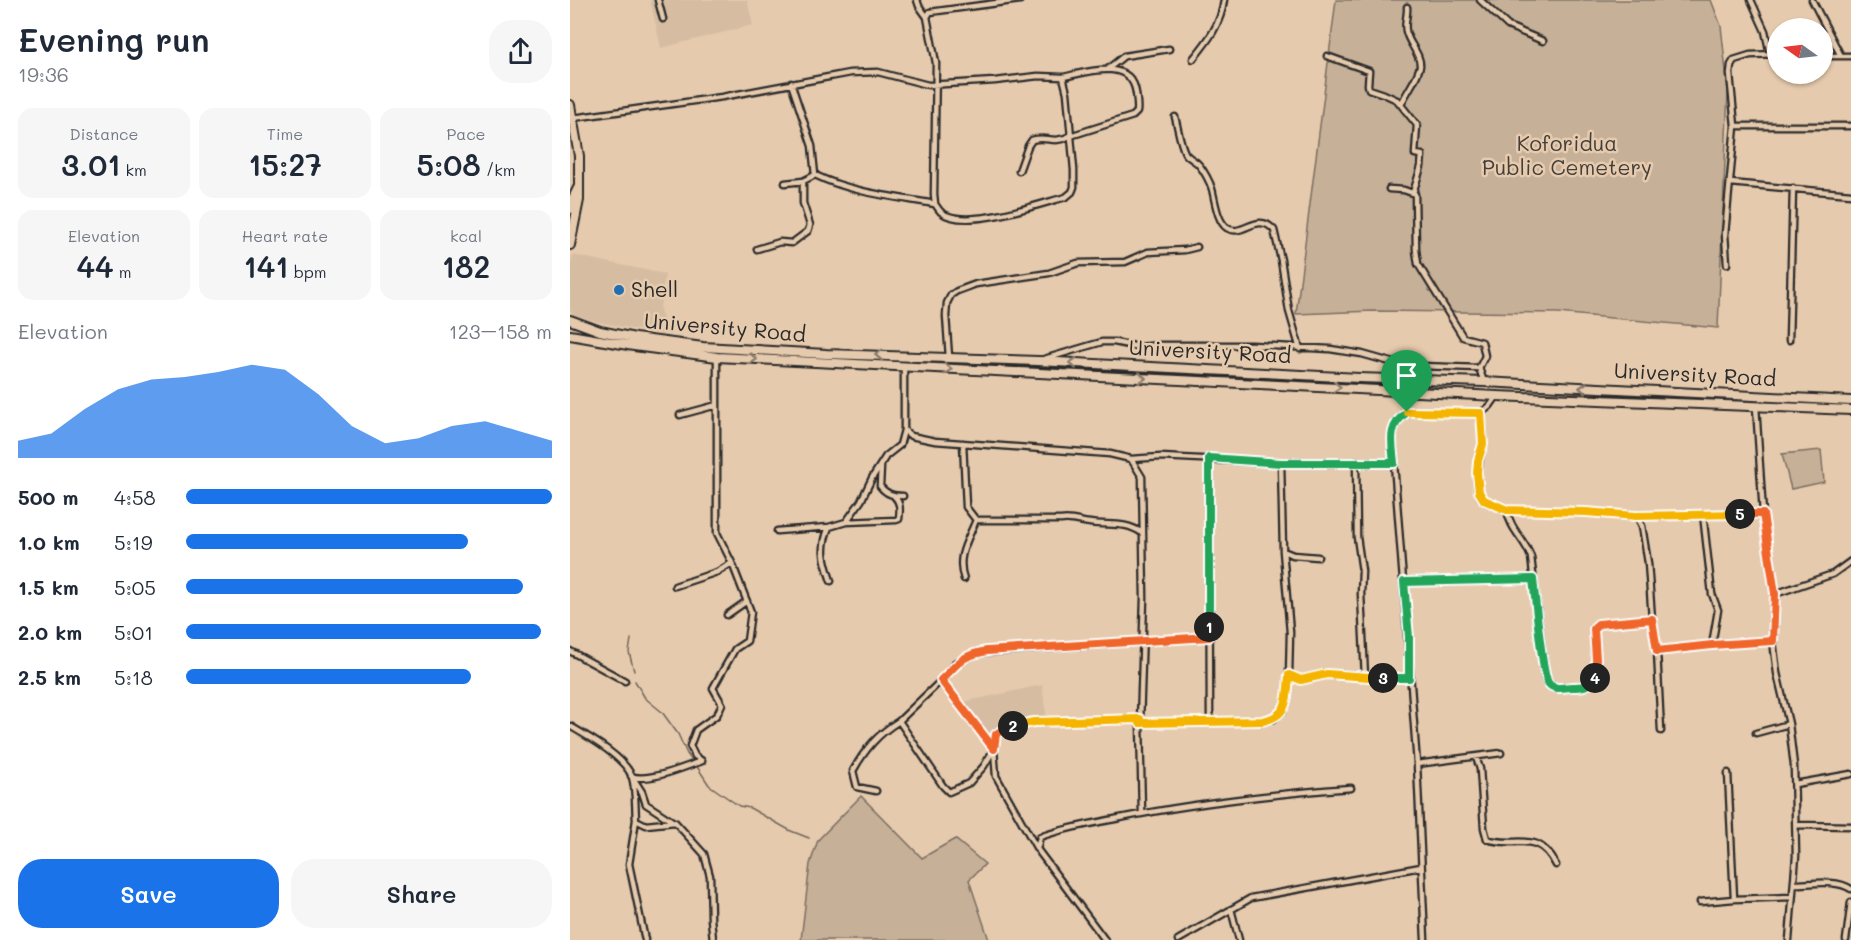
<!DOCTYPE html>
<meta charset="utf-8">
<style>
body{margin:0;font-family:Mali,sans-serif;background:#f6f6f7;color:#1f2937;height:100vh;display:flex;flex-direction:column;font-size:22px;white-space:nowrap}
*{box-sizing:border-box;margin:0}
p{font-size:20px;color:#747a83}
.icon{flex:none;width:33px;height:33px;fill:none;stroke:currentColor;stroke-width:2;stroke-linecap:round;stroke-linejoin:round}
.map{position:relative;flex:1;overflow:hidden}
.side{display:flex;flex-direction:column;background:#fff;width:570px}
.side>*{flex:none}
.needle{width:39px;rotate:284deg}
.controls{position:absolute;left:1197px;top:18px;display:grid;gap:12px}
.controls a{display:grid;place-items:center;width:66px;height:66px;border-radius:50%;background:#fff;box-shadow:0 2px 4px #0004;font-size:30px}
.pin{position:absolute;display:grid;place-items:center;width:51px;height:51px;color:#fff;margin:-62px -26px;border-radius:50% 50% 50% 0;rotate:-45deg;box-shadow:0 0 6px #0007}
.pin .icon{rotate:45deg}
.km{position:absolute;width:30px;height:30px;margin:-15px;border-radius:50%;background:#222;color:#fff;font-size:16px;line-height:30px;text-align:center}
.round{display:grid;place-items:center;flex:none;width:63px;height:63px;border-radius:24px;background:#f6f6f7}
.head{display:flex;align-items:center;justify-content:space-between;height:102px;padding:0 18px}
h1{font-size:33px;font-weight:600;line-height:45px}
.metrics{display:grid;grid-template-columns:repeat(3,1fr);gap:9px;height:102px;padding:6px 18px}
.metrics div{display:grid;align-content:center;border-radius:15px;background:#f6f6f7;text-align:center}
.metrics b{font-size:30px;font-weight:600}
.metrics small{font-size:16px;font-weight:400}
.metrics p{font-size:16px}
.chart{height:168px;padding:12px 18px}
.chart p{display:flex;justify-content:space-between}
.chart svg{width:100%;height:108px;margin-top:6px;fill:#1a73e8;opacity:.7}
.action{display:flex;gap:12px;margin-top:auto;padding:12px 18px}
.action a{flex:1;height:69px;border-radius:24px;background:#1a73e8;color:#fff;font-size:24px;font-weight:600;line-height:69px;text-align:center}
.action a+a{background:#f6f6f7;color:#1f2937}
ul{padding:0 18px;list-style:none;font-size:20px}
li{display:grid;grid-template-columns:96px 72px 1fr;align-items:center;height:45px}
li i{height:15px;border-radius:8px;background:#1a73e8}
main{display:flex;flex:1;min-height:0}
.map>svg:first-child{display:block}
</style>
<main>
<section class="side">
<div class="head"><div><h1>Evening run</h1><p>19:36</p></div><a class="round"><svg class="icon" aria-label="share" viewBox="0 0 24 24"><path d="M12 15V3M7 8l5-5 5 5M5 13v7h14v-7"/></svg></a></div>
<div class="metrics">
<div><p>Distance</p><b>3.01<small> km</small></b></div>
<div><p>Time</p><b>15:27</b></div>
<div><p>Pace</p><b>5:08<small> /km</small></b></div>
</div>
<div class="metrics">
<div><p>Elevation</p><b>44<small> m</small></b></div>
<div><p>Heart rate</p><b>141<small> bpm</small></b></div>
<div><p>kcal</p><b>182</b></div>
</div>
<div class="chart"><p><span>Elevation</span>123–158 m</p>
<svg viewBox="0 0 160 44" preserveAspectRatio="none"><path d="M0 44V37L10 34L20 24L30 16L40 12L50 11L60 9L70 6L80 8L90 18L100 31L110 38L120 36L130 31L140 29L150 33L160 37V44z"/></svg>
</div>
<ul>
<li><b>500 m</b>4:58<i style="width:100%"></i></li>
<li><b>1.0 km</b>5:19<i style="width:77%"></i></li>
<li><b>1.5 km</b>5:05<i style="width:92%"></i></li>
<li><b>2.0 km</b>5:01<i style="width:97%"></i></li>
<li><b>2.5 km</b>5:18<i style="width:78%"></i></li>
</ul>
<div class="action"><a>Save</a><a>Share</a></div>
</section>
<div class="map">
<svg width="1281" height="940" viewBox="0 0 1281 940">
<rect width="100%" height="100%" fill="#e6caad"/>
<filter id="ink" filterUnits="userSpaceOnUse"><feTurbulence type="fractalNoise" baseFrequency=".0167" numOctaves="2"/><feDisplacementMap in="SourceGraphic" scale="12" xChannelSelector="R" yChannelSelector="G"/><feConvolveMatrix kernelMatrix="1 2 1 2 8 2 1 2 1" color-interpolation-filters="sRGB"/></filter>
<g filter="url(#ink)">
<path fill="#d6bda2" d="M 80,0 L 177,0 L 183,25 L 91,48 Z
M 3,255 L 95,274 L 90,309 L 93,319 L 93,335 L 32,323 L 3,315 L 0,310 L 0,268 Z
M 472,685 L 477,721 L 454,725 L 415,736 L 393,702 Z"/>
<path fill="#c7b098" stroke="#796e62" stroke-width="1.5" d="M 766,0 L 1141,0 L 1151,26 L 1158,90 L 1148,328 L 988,313 L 803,311 L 726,314 Z
M 1251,450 L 1254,482 L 1221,489 L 1212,454 Z
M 291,796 L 352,858 L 385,839 L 415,864 L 399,880 L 419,940 L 231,940 L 240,864 L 248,840 Z"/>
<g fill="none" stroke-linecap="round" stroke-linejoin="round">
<path stroke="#6f655a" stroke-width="1.5" d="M 61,639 L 59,652 L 64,671
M 65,681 L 75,698 L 92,712 L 108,734 L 117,754 L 123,762
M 126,765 L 139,785 L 169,806 L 180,808 L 221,831 L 239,838"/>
<defs>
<path id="minor" d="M 88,0 L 93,19
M 910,0 L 938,26 L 973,41
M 1181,0 L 1195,31 L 1200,54
M 1242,0 L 1271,56
M 357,17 L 360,12 L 450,0
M 757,56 L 799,71 L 798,85 L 799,89 L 814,94 L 827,100 L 847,125 L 845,154 L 852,155 L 851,167 L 843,193
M 1252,56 L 1281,56
M 623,59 C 638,41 651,24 654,0
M 539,68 L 554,56 L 599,49
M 221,83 L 242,146 L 245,175 C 282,193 326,197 365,204 L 364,194 L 366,63 L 357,17 L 349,6 L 347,0
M 831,105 C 836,92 847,80 850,66 C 851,54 838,43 836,31 C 834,22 838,15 837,7
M 605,117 C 608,128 610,143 615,153 C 618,158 625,160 629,165 C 634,171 640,182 642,189 C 645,200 647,221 657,228 C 673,238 687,211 704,230 L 711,260 L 719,311 L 730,349
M 3,118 L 152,97 L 280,73 L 308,72 L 358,85 L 425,81 L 468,76 L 493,77 L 497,93 L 504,170 L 504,187 L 502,192 L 496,197 C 469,204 394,231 371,212 C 369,210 367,207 365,204
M 1165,126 L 1281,126
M 449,171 L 458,146 L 462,140 C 477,135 483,145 500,136 L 563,116 L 567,112 C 568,106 567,100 566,93 C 561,57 517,72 493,77
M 215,183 L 233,181 L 245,175
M 1160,183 L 1281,194
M 819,189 L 834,190 L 845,194 L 846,250 L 848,264 L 893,337 L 912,342 L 915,356 L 909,368 L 914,382
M 187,249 L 210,242 L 222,243 L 238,231 L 240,225 L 233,203 L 233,181
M 1157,264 L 1155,234 L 1165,126 L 1160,74 L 1161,65 L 1164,60 L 1180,55 L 1208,54
M 1219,340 L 1223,188
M 379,357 L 376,316 L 377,303 L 381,295 L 387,291 L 406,284 L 479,273 L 508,263 L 555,262 L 578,252 L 615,250 L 627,247
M 471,360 L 518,346 L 532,342 L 544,342 L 569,347 L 590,345 L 682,345 L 760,349 L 792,354 L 824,363 L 851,366 L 909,368
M 334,367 L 334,430 L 341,436 L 365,441 L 540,454 L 561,459 L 591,457 L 711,463 L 824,463 L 847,764 L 855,940
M 1186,406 L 1193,514 L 1205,594 L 1203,641 L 1207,673 L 1219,724 L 1224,766 L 1226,856 L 1219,940
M 911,413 C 912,423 914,432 913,442 C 912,456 899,490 915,501 C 922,505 930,506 937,510 C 940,530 954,538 961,557 L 973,659 L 975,677 L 978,683 L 984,688 L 993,688 L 1016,686 L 1024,681 L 1027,674 L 1024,629 L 1028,624 L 1082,619
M 110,415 L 147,405
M 393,443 L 396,507 L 406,520 L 491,520 C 502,518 509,522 520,523 C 539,526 555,521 572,533
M 639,458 L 640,722
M 561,459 L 572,477 L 574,598 L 570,723 L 572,813
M 786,462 L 787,537 L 792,571 L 791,594 L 795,677
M 824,463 C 822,441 818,427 837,412 L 911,413 L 920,406 L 927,396
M 311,467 L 310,486 C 316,494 323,496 333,496
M 937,510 L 1016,512 L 1067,516 L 1193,514
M 1133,514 L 1142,594 L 1148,610 L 1142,645
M 1067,516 L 1072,526 L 1078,563 L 1082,619 L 1087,651 L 1091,731
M 276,522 L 326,520 L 329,519 C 330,510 331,503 324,496
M 207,531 L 259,527
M 713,551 L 723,555 L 748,557
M 394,579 C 386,557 397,542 406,520
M 261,581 C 254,560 250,549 259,527 L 276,522 L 291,501 L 302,478 L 316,456 L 330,445 L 334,430
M 834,582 L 963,579
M 105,586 L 147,572 L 162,563
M 1205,594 L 1263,574 L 1281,561
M 157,615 L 177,601
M 0,651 L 55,681
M 1087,651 L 1142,645 L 1203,641
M 719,676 L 731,680 L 757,674 L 839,678
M 371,680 L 424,749
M 570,723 L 692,721 L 704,719 L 713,711 L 717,695 L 719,676 L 720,632 L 713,551 L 711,463
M 0,726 C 17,736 55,757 62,777 C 66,790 65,807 66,820 L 76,825 L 105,822 L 134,854 L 140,876 L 141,919 L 143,940
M 1186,733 L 1219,724
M 424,749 L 414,766 L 399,783 L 379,792 L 373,786 L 329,721 L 381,671 L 385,663 L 408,653 L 639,637
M 906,757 L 910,769 L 914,828 L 917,839 C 945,849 968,828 986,865
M 132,761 L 125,756 L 120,746 L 126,730 L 147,715 L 152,704 L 143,688 L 165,649 L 177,641 L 181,612 L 162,563 L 147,533 L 147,357
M 847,764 L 931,753
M 1158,773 L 1164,899
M 61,776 C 78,783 114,767 132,761
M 63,778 L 72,792 L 76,804 L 102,821
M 1225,784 L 1281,774
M 306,791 L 287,787 L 283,771 C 295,749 308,734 329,721
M 66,820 L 59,864 L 75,940
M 1226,825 L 1281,826
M 467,849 L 426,776 L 424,749 L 426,733 L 437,727 L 464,722 L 570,719
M 1224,884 C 1241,884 1266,879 1281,889
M 1130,902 L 1164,899 L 1222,897
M 661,909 L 669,940
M 535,940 L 467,849 L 470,837 C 494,828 520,824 545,819 C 623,803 702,794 781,788
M 608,940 L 681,898 L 851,867
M 1276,940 L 1281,902"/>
<path id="primary" d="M 0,105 L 9,156 L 9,200 L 0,245
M 0,209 L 2,200 L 8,188"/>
<path id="trunk" d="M 0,320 L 30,331 L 65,338 L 133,347 L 256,354 L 468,361 L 789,378 L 914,382 L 1281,401
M 0,335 L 64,346 L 147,357 L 927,396 L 1281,410"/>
</defs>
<use href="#minor" stroke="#2b2b2b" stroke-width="9"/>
<use href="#primary" stroke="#2b2b2b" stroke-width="12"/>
<use href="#trunk" stroke="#2b2b2b" stroke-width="12"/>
<use href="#minor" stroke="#e6caad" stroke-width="4.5"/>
<use href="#primary" stroke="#e6caad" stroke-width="8"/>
<use href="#trunk" stroke="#e6caad" stroke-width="8"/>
</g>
<defs><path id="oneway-chevron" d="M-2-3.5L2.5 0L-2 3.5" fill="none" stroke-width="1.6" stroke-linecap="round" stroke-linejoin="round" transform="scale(1.5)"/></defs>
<g stroke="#887a6c">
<use href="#oneway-chevron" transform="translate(309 355) rotate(-178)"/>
<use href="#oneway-chevron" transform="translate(183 359) rotate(3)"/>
<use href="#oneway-chevron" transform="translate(503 363) rotate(-177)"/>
<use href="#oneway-chevron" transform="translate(378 369) rotate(3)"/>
<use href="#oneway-chevron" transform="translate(572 378) rotate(3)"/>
<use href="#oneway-chevron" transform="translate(767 387) rotate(3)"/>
<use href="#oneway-chevron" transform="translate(1013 388) rotate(-177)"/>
</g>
</g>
<g fill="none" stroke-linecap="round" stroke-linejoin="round" filter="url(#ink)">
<defs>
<path id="split-1" d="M 639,627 L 639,458 L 711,463 L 824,463 C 822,441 817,427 837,412"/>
<path id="split-2" d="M 443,726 L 437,727 L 426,734 L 424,749 L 371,680 C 390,662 390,656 417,651 L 639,637 L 639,627"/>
<path id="split-3" d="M 443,726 L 464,722 L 570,719 L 570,723 L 692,721 C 719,716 717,699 719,675 L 731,680 L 757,674 L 813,678"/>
<path id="split-4" d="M 813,678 L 839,678 L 839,637 L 834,582 L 963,579 C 965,595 972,676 979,684 C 984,690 993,688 1001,687 C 1011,687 1019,687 1025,678"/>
<path id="split-5" d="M 1025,678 L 1027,674 L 1024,629 L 1028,624 L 1082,619 L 1087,651 L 1142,645 L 1203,641 L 1205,594 L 1193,514 L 1170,514"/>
<path id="split-6" d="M 837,412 L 911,413 L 913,444 L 908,461 L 907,473 L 909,492 L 914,500 L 937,510 L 1016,512 L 1066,516 L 1170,514"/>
</defs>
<use href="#split-1" stroke="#fff" stroke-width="12"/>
<use href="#split-2" stroke="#fff" stroke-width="12"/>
<use href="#split-3" stroke="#fff" stroke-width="12"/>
<use href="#split-4" stroke="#fff" stroke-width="12"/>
<use href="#split-5" stroke="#fff" stroke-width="12"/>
<use href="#split-6" stroke="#fff" stroke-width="12"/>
<use href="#split-1" stroke="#22a559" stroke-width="8"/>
<use href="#split-2" stroke="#f0652b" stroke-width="8"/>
<use href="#split-3" stroke="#f5b400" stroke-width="8"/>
<use href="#split-4" stroke="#22a559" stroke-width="8"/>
<use href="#split-5" stroke="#f0652b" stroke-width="8"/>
<use href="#split-6" stroke="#f5b400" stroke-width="8"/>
</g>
<circle fill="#1f6fb2" stroke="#e6caad" stroke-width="2" cx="49" cy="290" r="6"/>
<g text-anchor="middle" stroke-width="5" stroke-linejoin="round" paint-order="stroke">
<g font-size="21" fill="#423f3b" stroke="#e6caad">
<text x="997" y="151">Koforidua<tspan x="997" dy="24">Public Cemetery</tspan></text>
</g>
<g font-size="21" fill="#2b2b2b" stroke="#e6caad" text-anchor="start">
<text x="61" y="297">Shell</text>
</g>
<g font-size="21" fill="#2b2b2b" stroke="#e6caad">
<text transform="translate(155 328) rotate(5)" y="7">University Road</text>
<text transform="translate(640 352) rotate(3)" y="7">University Road</text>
<text transform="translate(1125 375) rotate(3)" y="7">University Road</text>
</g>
</g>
</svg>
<div class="controls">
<a><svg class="needle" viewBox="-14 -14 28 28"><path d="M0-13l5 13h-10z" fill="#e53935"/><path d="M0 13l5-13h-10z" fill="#747a83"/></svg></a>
</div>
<div class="pin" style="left:837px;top:412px;background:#1e9e55"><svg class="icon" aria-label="arrive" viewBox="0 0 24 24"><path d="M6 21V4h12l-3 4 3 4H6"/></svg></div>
<b class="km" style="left:639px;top:627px">1</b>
<b class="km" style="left:443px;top:726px">2</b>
<b class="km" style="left:813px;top:678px">3</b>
<b class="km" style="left:1025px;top:678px">4</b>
<b class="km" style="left:1170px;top:514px">5</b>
</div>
</main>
